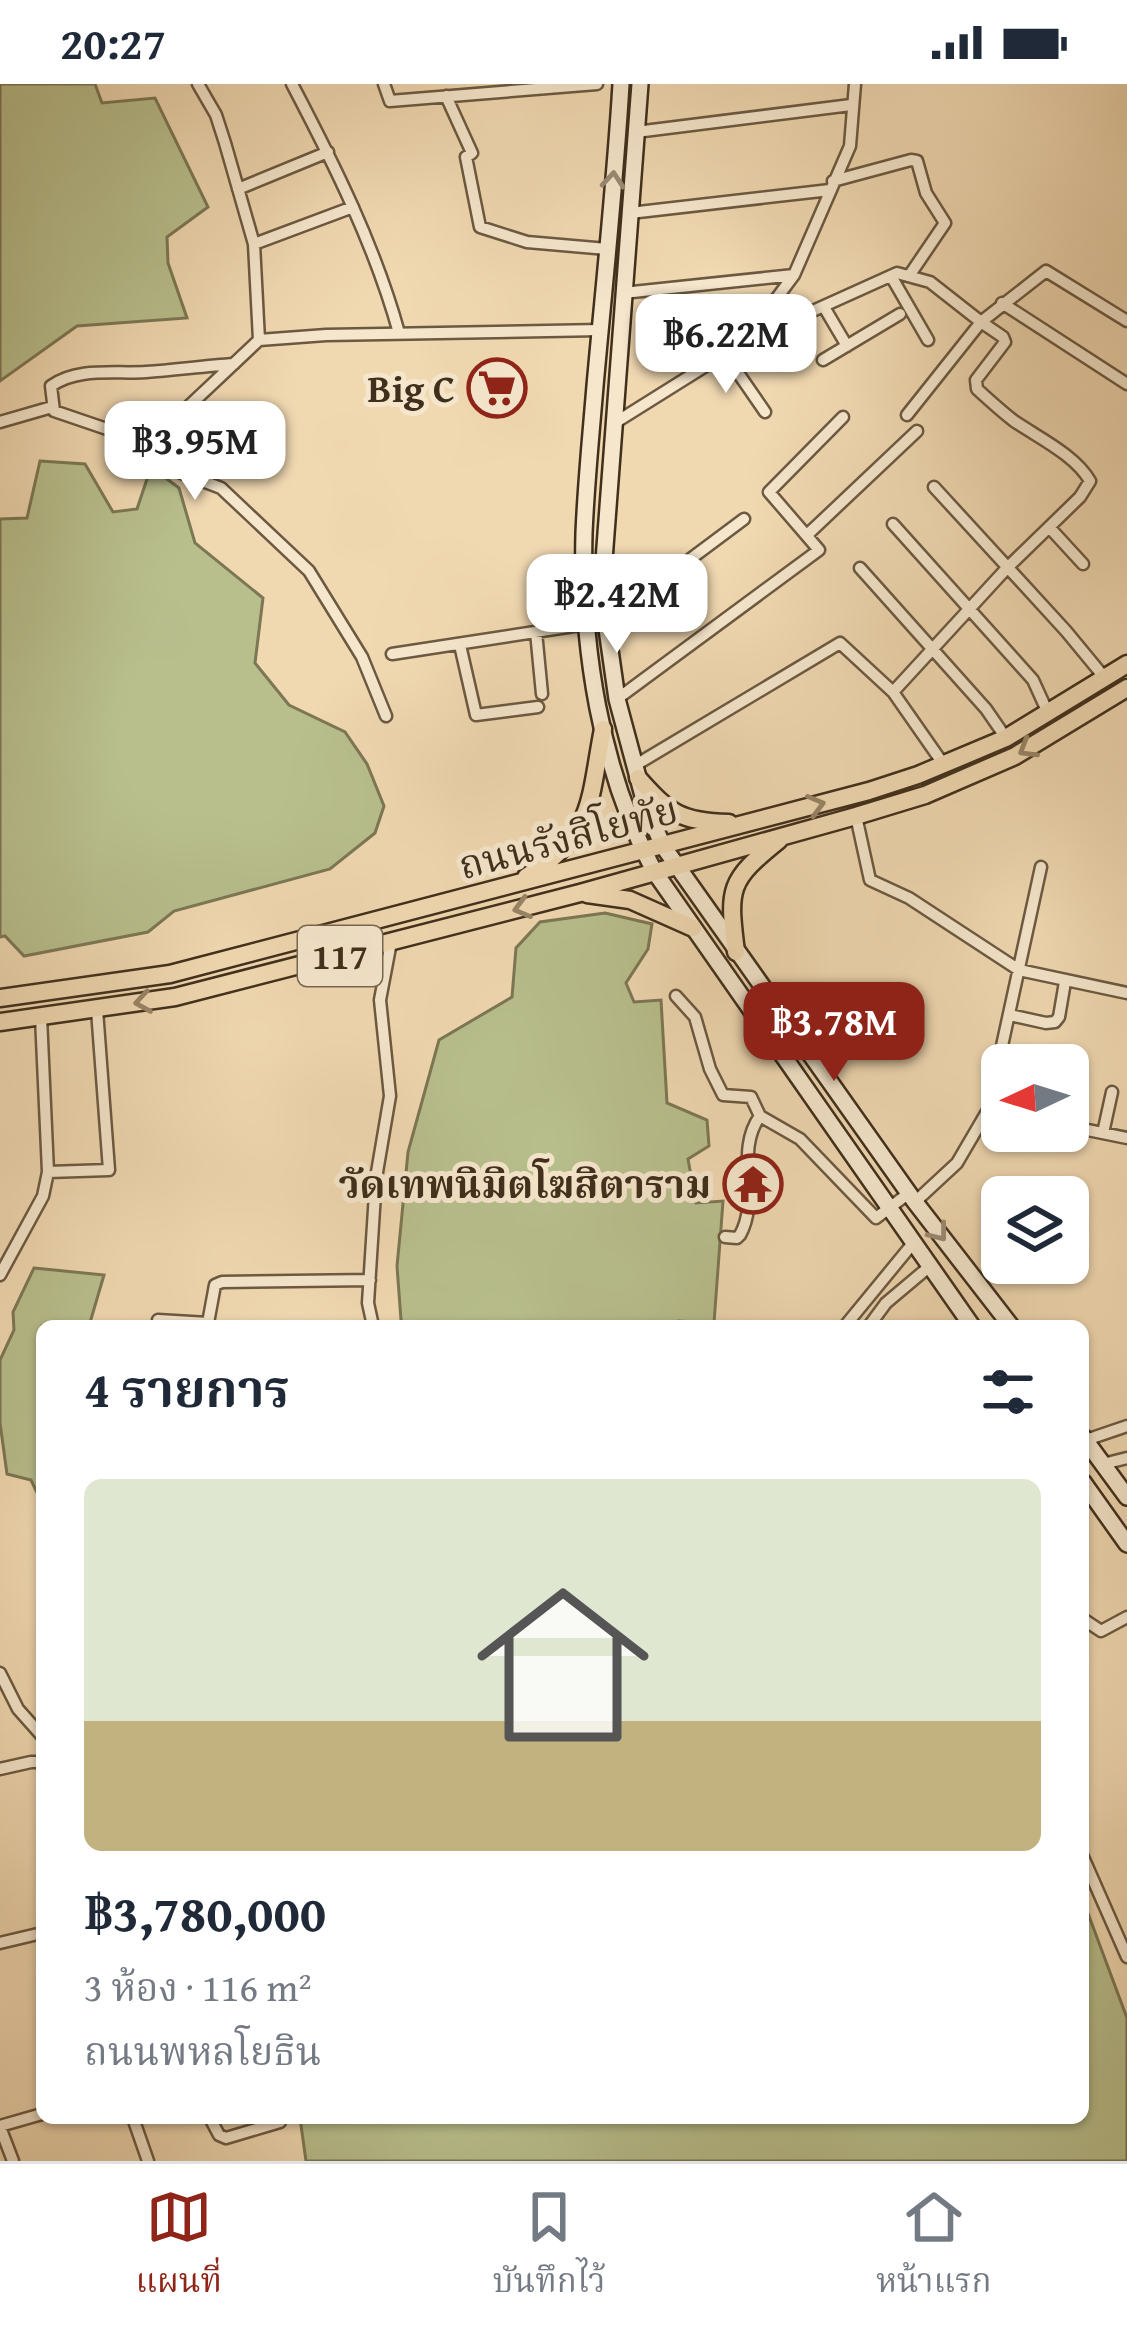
<!DOCTYPE html>
<html lang="th">
<head>
<meta charset="utf-8">
<style>
  :root { --surface:#fff; --page:#f2f2f3; --text:#1f2937; --muted:#747a83; --line:#e0e1e3; --accent:#8f2418 }
  body { margin:0; font-family:"Gentium Book Plus","Noto Serif Thai",serif; background:var(--page); color:var(--text); height:100vh; display:flex; flex-direction:column; font-size:45px; white-space:nowrap }
  * { box-sizing:border-box; margin:0 }
  p { font-size:39px; color:var(--muted) }
  .icon { flex:none; width:66px; height:66px; fill:none; stroke:currentColor; stroke-width:2; stroke-linecap:round; stroke-linejoin:round }
  .map { position:relative; flex:1; overflow:hidden }
  .sheet { position:absolute; left:36px; top:1236px; width:1053px; height:804px; display:flex; flex-direction:column; background:var(--surface); border-radius:18px; box-shadow:0 3px 9px #0004 }
  .sheet>* { flex:none }
  .needle { width:78px; rotate:266deg }
  .tools { position:absolute; left:981px; top:960px; display:grid; gap:24px }
  .tools a { display:grid; place-items:center; width:108px; height:108px; border-radius:18px; background:var(--surface); box-shadow:0 3px 9px #0004; font-size:60px }
  .price { position:absolute; translate:-50% -102px; padding:0 27px; border-radius:24px; background:#fff; color:#222; font-size:39px; line-height:78px; filter:drop-shadow(0 3px 6px #0008) }
  .price::after { content:''; position:absolute; left:50%; top:72px; width:36px; height:27px; margin-left:-18px; background:inherit; clip-path:polygon(0 0,100% 0,50% 100%) }
  .price.current { background:var(--accent); color:#fff }
  ul { padding:0; list-style:none }
  li { display:grid; align-content:center; gap:24px; height:636px; padding:0 48px }
  li+li { border-top:3px solid var(--line) }
  li span { display:grid; place-items:center; height:372px; border-radius:18px; color:#555 }
  li>.icon { margin-inline-start:auto }
  span .icon { width:216px; height:216px; fill:#fffc; stroke-width:1 }
  li b { font-size:51px }
  h2 { display:flex; justify-content:space-between; align-items:center; height:144px; padding:0 48px; font-size:51px }
  .status { display:flex; justify-content:space-between; align-items:center; height:84px; padding:0 60px; background:var(--surface); direction:ltr }
  .status svg { height:33px; fill:currentColor }
  .menu { display:flex; justify-content:space-around; align-items:center; height:168px; border-top:3px solid var(--line); background:var(--surface); font-size:33px; color:var(--muted) }
  .menu a { display:grid; justify-items:center; gap:6px }
  .menu .current { color:var(--accent) }
  .map>svg:first-child { display:block }
  .green { fill:#b8bf8d; stroke:#7c7754; stroke-width:3 }
  .lines { fill:none; stroke-linecap:round; stroke-linejoin:round }
  .minor-casing { stroke:#6c5941; stroke-width:15 }
  .secondary-casing { stroke:#402f1c; stroke-width:20 }
  .primary-casing { stroke:#402f1c; stroke-width:21 }
  .minor { stroke:#f5e6cc; stroke-width:10 }
  .secondary { stroke:#f5e6cc; stroke-width:15 }
  .primary { stroke:#f0d8b1; stroke-width:16 }
  .oneway { stroke:#9a8a74 }
  .oneway2 { stroke:#988466 }
  .labels { text-anchor:middle; stroke-width:10; stroke-linejoin:round; paint-order:stroke }
  .shield { fill:#f5e6cc; stroke:#766651; stroke-width:3 }
  .shield-label { font-size:36px; font-weight:bold; fill:#402f1c }
  .poi-label { font-size:39px; font-weight:bold; fill:#402f1c; stroke:#f5e6cc; text-anchor:end }
  .street-label { font-size:39px; fill:#402f1c; stroke:#f5e6cc }
</style>
</head>
<body>
<div class="status"><b>20:27</b><svg viewBox="0 0 49 12"><path d="M0 12V9h3v3zM5 12V6h3v6zM10 12V3h3v9zM15 12V0h3v12zM26 1h20v11H26zM47 4h2v5h-2z"/></svg></div>
<div class="map">
<svg width="1127" height="2077" viewBox="0 0 1127 2077">
  <rect width="100%" height="100%" fill="#f0d8b1"/>
  <filter id="stains"><feTurbulence type="fractalNoise" baseFrequency=".00167" numOctaves="4"/><feColorMatrix values="0 0 0 0 .2 0 0 0 0 .09 0 0 0 0 .02 0 0 0 .5 -.17"/></filter>
  <radialGradient id="worn" r=".72"><stop offset=".6" stop-color="#630" stop-opacity="0"/><stop offset="1" stop-color="#630" stop-opacity=".3"/></radialGradient>
  <path class="green" d="M 0,0 L 95,0 L 102,19 L 155,14 L 208,123 L 167,153 L 168,179 L 187,234 L 77,242 L 0,297 Z
    M 40,377 L 85,380 L 113,428 L 137,425 L 151,383 L 179,404 L 195,459 L 263,514 L 255,579 L 289,621 L 345,648 L 367,680 L 384,722 L 375,749 L 330,785 L 174,827 L 148,848 L 24,872 L 5,852 L 0,853 L 0,435 L 27,434 Z
    M 605,829 L 652,840 L 648,865 L 626,899 L 634,918 L 661,916 L 667,1019 L 707,1036 L 709,1062 L 688,1075 L 696,1119 L 723,1117 L 714,1239 L 678,1237 L 675,1242 L 408,1242 L 401,1236 L 397,1182 L 408,1068 L 439,956 L 512,913 L 516,864 L 540,838 Z
    M 34,1184 L 104,1191 L 89,1242 L 42,1242 L 42,1419 L 31,1396 L 7,1390 L 0,1339 L 0,1276 L 14,1246 L 13,1228 Z
    M 1083,1816 L 1127,1934 L 1127,2077 L 306,2077 L 300,2034 L 1083,2034 Z"/>
  <g class="lines">
    <defs>
      <path id="minor" d="M 198,0 L 216,31 L 225,59 L 254,160 L 259,256
        M 292,0 C 334,80 375,162 399,249
        M 384,0 L 390,17 L 597,0
        M 446,12 L 472,69 L 466,73 L 480,143 L 527,158 L 607,165
        M 636,48 L 851,21
        M 833,97 L 911,76 L 917,77 L 926,109 L 945,139 L 909,192
        M 238,105 L 328,68
        M 630,129 L 830,106
        M 254,160 L 353,123
        M 891,192 L 928,256
        M 623,209 L 794,191
        M 1002,219 L 1127,300
        M 824,223 L 847,262
        M 744,258 L 897,189 L 930,198 L 981,238 L 1046,187 L 1127,237
        M 725,270 L 765,328
        M 823,276 L 900,230
        M 0,338 L 52,323
        M 613,340 L 744,258 L 794,191 L 850,62 L 855,0
        M 148,359 L 54,327 L 51,302 C 78,283 114,290 146,288 C 175,286 204,282 234,280
        M 934,403 L 1066,547 L 1104,593
        M 893,440 L 1033,596 L 1048,629
        M 1049,443 L 1083,480
        M 807,451 L 917,347
        M 860,484 L 986,625 L 1006,654
        M 606,538 L 744,435
        M 536,548 L 542,610
        M 460,561 L 476,631 L 538,623
        M 392,570 L 587,540
        M 893,608 L 1006,485 L 1080,413 L 1090,397 C 1075,371 1039,354 1014,337 C 1001,327 989,316 977,305 L 976,296 L 1005,258 L 1003,253 L 981,238 L 907,331
        M 617,615 L 819,466 L 769,408 L 843,333
        M 386,632 L 362,573 L 309,487 L 221,404 L 140,373 L 138,370 L 259,256 L 326,251 L 600,246
        M 634,682 L 840,559 L 893,608 L 944,681
        M 856,732 L 870,796 L 909,814 L 1019,886 L 1127,909
        M 676,912 L 695,933 L 710,985 L 723,1011 L 751,1013 L 760,1032 L 800,1055 L 876,1134 L 909,1109
        M 1010,931 L 1046,939 L 1055,938 L 1059,933 L 1065,898
        M 1068,1042 L 1127,1054
        M 1103,1049 L 1112,1008
        M 48,1088 L 109,1086 L 97,926
        M 915,1118 L 957,1079 L 988,1026 L 1041,783
        M 725,1153 L 737,1154 L 740,1151 C 761,1113 734,1068 760,1032
        M 0,1191 L 43,1112 L 48,1088 L 41,933
        M 158,1236 L 208,1239
        M 210,1242 L 208,1239 L 215,1201 L 222,1198 L 370,1196
        M 373,1242 L 368,1219 L 376,1094 L 390,1012 L 380,916 L 391,858
        M 845,1242 L 914,1158
        M 869,1242 L 886,1219 L 930,1182
        M 1083,1357 L 1127,1342
        M 1103,1380 L 1127,1374
        M 1083,1535 L 1101,1547 L 1127,1533
        M 0,1589 L 18,1625 L 42,1652
        M 0,1685 L 31,1678 L 42,1678
        M 1083,1773 L 1127,1873
        M 0,1859 L 42,1849
        M 133,2034 L 148,2077
        M 210,2034 L 219,2051 L 226,2054 L 280,2038
        M 0,2042 L 42,2030
        M 0,2043 L 13,2077"/>
      <path id="secondary" d="M 621,0 C 615,101 604,202 595,302 C 591,351 586,400 584,449 C 581,562 600,686 654,787 L 972,1242
        M 640,0 L 604,476 L 606,538 L 617,615 L 646,723 L 663,762 L 915,1118 L 1011,1242
        M 1083,1353 L 1127,1413
        M 1083,1398 L 1127,1460"/>
      <path id="primary" d="M 638,694 C 669,729 681,738 729,739
        M 526,793 C 595,750 589,717 603,645
        M 587,810 L 630,816 L 693,844
        M 736,868 C 728,804 728,797 779,756
        M 0,914 L 170,890 L 869,707 L 918,691 L 1006,654 L 1127,580
        M 0,938 L 175,913 L 580,809 L 856,732 L 925,711 L 1015,672 L 1127,604"/>
    </defs>
    <use href="#minor" class="minor-casing"/>
    <use href="#secondary" class="secondary-casing"/>
    <use href="#primary" class="primary-casing"/>
    <use href="#minor" class="minor"/>
    <use href="#secondary" class="secondary"/>
    <use href="#primary" class="primary"/>
  </g>
  <defs><path id="oneway-chevron" d="M-2-3.5L2.5 0L-2 3.5" fill="none" stroke-width="1.6" stroke-linecap="round" stroke-linejoin="round" transform="scale(3)"/></defs>
  <g class="oneway">
    <use href="#oneway-chevron" transform="translate(613 96) rotate(-85)"/>
    <use href="#oneway-chevron" transform="translate(939 1149) rotate(52)"/>
  </g>
  <g class="oneway2">
    <use href="#oneway-chevron" transform="translate(1027 665) rotate(149)"/>
    <use href="#oneway-chevron" transform="translate(816 721) rotate(-15)"/>
    <use href="#oneway-chevron" transform="translate(522 824) rotate(165)"/>
    <use href="#oneway-chevron" transform="translate(143 918) rotate(171)"/>
  </g>
  <defs>
    <symbol id="supermarket-ring" viewBox="-11 -11 22 22"><circle r="9.5" fill="#f5e6cc" stroke="#8f2418" stroke-width="1.5"/><path d="M-6-5.5h2.5l.6 2H6L4.5 2H-2.5L-4.4-4H-6ZM-1.5 3.2a1.3 1.3 0 1 0 .1 0ZM3 3.2a1.3 1.3 0 1 0 .1 0Z" fill="#8f2418"/></symbol>
    <symbol id="temple-ring" viewBox="-11 -11 22 22"><circle r="9.5" fill="#f5e6cc" stroke="#8f2418" stroke-width="1.5"/><path d="M0-6L5-2H3V0L6.5 2.5H4V6H1.5V3h-3V6H-4V2.5H-6.5L-3 0V-2H-5Z" fill="#8f2418"/></symbol>
  </defs>
  <g fill-rule="evenodd">
    <use href="#supermarket-ring" x="464" y="271" width="66" height="66"/>
    <use href="#temple-ring" x="720" y="1067" width="66" height="66"/>
  </g>
  <g class="labels">
    <rect class="shield" x="298" y="842" width="84" height="60" rx="9"/>
    <g class="shield-label">
      <text x="340" y="885">117</text>
    </g>
    <g class="poi-label">
      <text x="455" y="318">Big C</text>
      <text x="711" y="1114">วัดเทพนิมิตโฆสิตาราม</text>
    </g>
    <g class="street-label">
      <text transform="translate(568 753) rotate(-15)" y="14">ถนนรังสิโยทัย</text>
    </g>
  </g>
  <rect width="100%" height="100%" filter="url(#stains)"/>
  <rect width="100%" height="100%" fill="url(#worn)"/>
</svg>
<div class="tools">
<a><svg class="needle" viewBox="-14 -14 28 28"><path d="M0-13l5 13h-10z" fill="#e53935"/><path d="M0 13l5-13h-10z" fill="#747a83"/></svg></a>
<a><svg class="icon" aria-label="layers" viewBox="0 0 24 24"><path d="M12 4l9 5-9 5-9-5zM3 14l9 5 9-5"/></svg></a>
</div>
<b class="price" style="left:726px;top:312px">฿6.22M</b>
<b class="price" style="left:195px;top:419px">฿3.95M</b>
<b class="price" style="left:617px;top:572px">฿2.42M</b>
<b class="price current" style="left:834px;top:1000px">฿3.78M</b>
<section class="sheet">
<h2>4 รายการ<svg class="icon" aria-label="filters" viewBox="0 0 24 24"><path d="M4 7h16M4 17h16"/><circle cx="9" cy="7" r="2"/><circle cx="15" cy="17" r="2"/></svg></h2>
<ul>
<li><span style="background:linear-gradient(#dfe7d0 65%,#c2b280 0)"><svg class="icon" aria-label="home" viewBox="0 0 24 24"><path d="M3 11l9-7 9 7M6 9v11h12V9"/></svg></span><div><b>฿3,780,000</b><p>3 ห้อง · 116 m²</p><p>ถนนพหลโยธิน</p></div></li>
</ul>
</section>
</div>
<nav class="menu">
<a class="current"><svg class="icon" aria-label="map" viewBox="0 0 24 24"><path d="M3 6l6-2 6 2 6-2v14l-6 2-6-2-6 2zM9 4v14M15 6v14"/></svg>แผนที่</a>
<a><svg class="icon" aria-label="saved" viewBox="0 0 24 24"><path d="M7 4h10v16l-5-4-5 4z"/></svg>บันทึกไว้</a>
<a><svg class="icon" aria-label="home" viewBox="0 0 24 24"><path d="M3 11l9-7 9 7M6 9v11h12V9"/></svg>หน้าแรก</a>
</nav>
</body>
</html>
